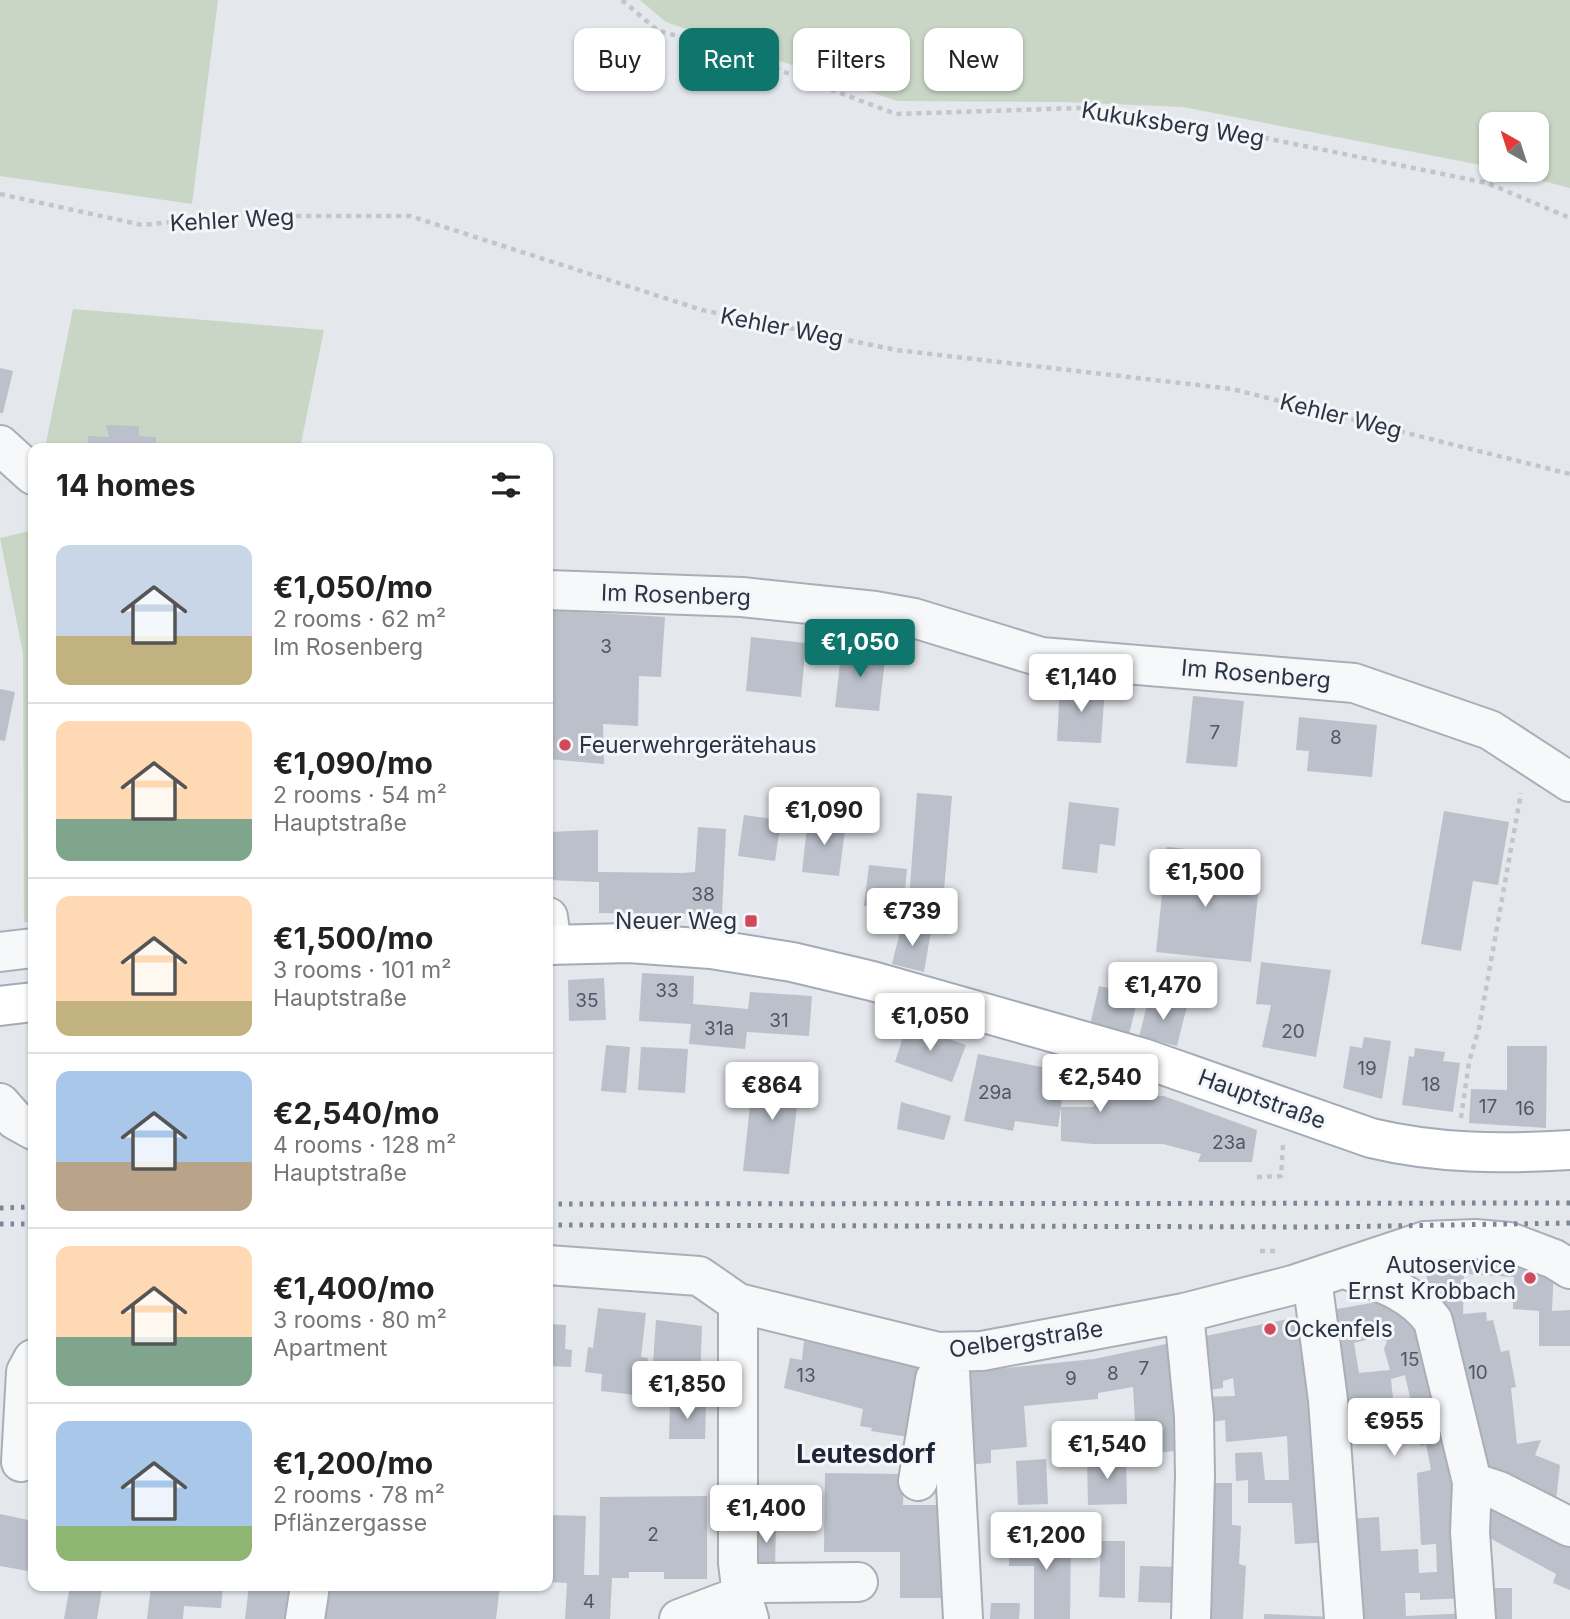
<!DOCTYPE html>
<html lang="en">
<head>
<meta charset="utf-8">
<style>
  :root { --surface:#fff; --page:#f2f2f2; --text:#222; --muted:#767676; --line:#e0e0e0; --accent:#0f766e }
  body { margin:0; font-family:Inter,sans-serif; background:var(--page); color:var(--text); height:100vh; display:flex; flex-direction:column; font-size:26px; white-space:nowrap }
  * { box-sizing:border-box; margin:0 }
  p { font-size:23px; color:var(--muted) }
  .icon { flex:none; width:38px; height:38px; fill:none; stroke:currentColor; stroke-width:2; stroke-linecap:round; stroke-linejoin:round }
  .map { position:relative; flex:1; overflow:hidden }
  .sheet { position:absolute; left:28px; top:443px; width:525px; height:1148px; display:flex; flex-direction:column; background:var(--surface); border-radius:14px; box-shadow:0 2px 5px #0004 }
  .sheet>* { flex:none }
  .banner { position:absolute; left:574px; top:28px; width:665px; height:63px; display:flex; gap:14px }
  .needle { width:46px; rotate:321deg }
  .fabs { position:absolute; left:1479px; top:112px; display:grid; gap:14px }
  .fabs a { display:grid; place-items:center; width:70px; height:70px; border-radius:14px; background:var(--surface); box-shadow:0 2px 5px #0004; font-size:35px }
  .price { position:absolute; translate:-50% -60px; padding:0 16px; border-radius:7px; background:#fff; color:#222; font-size:23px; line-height:46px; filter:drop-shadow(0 2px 4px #0008) }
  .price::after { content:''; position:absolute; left:50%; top:42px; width:21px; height:16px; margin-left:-10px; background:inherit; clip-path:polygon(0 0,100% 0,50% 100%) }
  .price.active { background:var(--accent); color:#fff }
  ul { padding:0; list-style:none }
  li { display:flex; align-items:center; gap:21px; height:175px; padding:0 28px }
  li+li { border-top:2px solid var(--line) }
  li span { display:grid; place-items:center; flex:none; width:196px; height:140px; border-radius:14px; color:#555 }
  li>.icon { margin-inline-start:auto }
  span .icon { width:84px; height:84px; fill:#fffc; stroke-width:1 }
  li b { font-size:30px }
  h2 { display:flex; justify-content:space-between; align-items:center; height:84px; padding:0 28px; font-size:30px }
  .pill { padding:0 24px; border-radius:14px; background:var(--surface); box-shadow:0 2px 5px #0004; font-size:24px; line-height:63px }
  .pill.active { background:var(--accent); color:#fff }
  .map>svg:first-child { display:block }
  .green { fill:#c9d6c5 }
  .building { fill:#bbc0ca; fill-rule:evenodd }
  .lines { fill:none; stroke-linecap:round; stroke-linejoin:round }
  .minor-casing { stroke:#a9aeb7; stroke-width:42 }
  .major-casing { stroke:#a3abb8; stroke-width:42 }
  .path { stroke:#c2c5cb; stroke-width:4.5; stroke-dasharray:5 5; stroke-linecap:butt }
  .minor { stroke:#f7f8fa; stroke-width:38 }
  .major { stroke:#fff; stroke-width:38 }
  .rail { stroke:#7d8696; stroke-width:5; stroke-dasharray:3.5 7; stroke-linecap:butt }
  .poi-dot { fill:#d1495b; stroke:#f4f6f9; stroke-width:2.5 }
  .labels { text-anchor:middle; stroke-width:6; stroke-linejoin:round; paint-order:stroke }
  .number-label { font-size:19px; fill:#4f5766 }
  .street-label { font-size:23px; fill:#2b3445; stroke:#f4f6f9 }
  .poi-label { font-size:23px; fill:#2b3445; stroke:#f4f6f9; text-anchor:start }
  .quarter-label { font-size:26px; font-weight:bold; fill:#1d2536; stroke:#f4f6f9 }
</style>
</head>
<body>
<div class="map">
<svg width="1570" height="1619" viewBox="0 0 1570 1619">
  <rect width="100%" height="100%" fill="#e4e7ec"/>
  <path class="green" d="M 0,0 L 218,0 L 192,204 L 0,176 Z
    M 640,0 L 1570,0 L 1570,188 L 1501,170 L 1536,170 L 1536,124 L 1491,124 L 1491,167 L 1183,107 L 1065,102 L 897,101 L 666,22 Z
    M 73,309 L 324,330 L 300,448 L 45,448 Z
    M 33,530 L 33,922 L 24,922 L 23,653 L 0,538 Z"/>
  <path class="building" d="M 0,368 L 13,371 L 3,413 L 0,413 Z
    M 106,425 L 139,426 L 139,436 L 156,437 L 156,448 L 88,448 L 88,436 L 109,437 Z
    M 548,610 L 665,617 L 661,677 L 639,676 L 638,726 L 603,724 L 604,764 L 548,759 Z
    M 751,637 L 806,643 L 801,697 L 746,691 Z
    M 842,646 L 886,651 L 879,711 L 835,707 Z
    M 1060,685 L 1105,688 L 1101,743 L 1057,741 Z
    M 0,689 L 15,692 L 5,741 L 0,740 Z
    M 1193,696 L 1244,701 L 1237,767 L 1186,763 Z
    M 1299,717 L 1377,725 L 1372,777 L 1307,771 L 1309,751 L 1296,750 Z
    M 917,793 L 952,796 L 943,902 L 909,899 Z
    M 1069,802 L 1119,808 L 1115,846 L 1100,844 L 1097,873 L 1062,869 Z
    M 1444,811 L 1509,822 L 1498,885 L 1473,881 L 1461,951 L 1421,944 Z
    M 744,815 L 781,820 L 775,861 L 738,856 Z
    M 808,818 L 846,823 L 839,876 L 802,872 Z
    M 698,827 L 726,829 L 722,914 L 599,913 L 599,882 L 548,880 L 548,832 L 598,830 L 598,872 L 683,873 L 695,872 Z
    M 1167,847 L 1225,853 L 1221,882 L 1259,886 L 1251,962 L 1156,952 Z
    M 869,865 L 907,869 L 903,911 L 864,906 Z
    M 902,924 L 931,931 L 924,972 L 892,964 Z
    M 1261,962 L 1331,970 L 1316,1057 L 1262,1047 L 1271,1005 L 1256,1004 Z
    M 642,973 L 694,976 L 693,1004 L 748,1009 L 750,992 L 812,996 L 809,1036 L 747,1032 L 745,1049 L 689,1044 L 691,1024 L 639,1021 Z
    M 604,978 L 606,1020 L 569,1021 L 568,980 Z
    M 1099,986 L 1139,995 L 1129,1034 L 1090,1025 Z
    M 1149,997 L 1187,1006 L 1177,1046 L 1139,1037 Z
    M 907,1024 L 966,1045 L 952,1082 L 895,1062 Z
    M 1364,1037 L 1391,1041 L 1382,1099 L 1343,1088 L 1350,1046 L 1362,1048 Z
    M 606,1045 L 630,1047 L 626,1093 L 601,1091 Z
    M 1507,1046 L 1547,1046 L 1546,1128 L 1469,1123 L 1471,1089 L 1507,1090 Z
    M 641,1047 L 688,1049 L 685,1093 L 638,1090 Z
    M 1415,1048 L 1445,1052 L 1443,1061 L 1460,1063 L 1453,1112 L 1402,1105 L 1409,1056 L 1414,1057 Z
    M 978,1054 L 1065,1072 L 1061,1107 L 1094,1107 L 1095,1096 L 1164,1096 L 1257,1130 L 1252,1162 L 1198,1162 L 1201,1154 L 1163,1144 L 1093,1144 L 1061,1141 L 1061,1107 L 1058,1127 L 1015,1121 L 1013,1131 L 964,1121 Z
    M 754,1069 L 801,1073 L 789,1174 L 743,1171 Z
    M 901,1102 L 951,1116 L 944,1140 L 897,1129 Z
    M 1428,1251 L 1515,1253 L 1515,1265 L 1554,1267 L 1552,1311 L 1570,1310 L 1570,1346 L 1539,1346 L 1539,1311 L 1513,1309 L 1514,1277 L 1464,1274 L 1463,1314 L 1486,1312 L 1487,1321 L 1493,1320 L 1501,1352 L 1509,1350 L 1516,1387 L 1511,1388 L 1517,1444 L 1541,1440 L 1535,1455 L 1560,1465 L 1555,1509 L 1479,1477 L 1426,1301 Z
    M 1377,1302 L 1409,1305 L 1439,1383 L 1469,1598 L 1420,1600 L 1420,1593 L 1405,1593 L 1406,1616 L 1471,1613 L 1472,1619 L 1345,1619 L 1349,1519 L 1379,1517 L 1381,1551 L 1418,1549 L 1419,1573 L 1437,1572 L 1436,1544 L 1421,1545 L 1417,1473 L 1431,1470 L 1426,1444 L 1421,1446 L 1405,1375 L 1391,1379 L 1394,1408 L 1363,1412 L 1365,1430 L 1334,1432 L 1320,1312 ZM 1377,1337 L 1387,1341 L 1384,1349 L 1390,1370 L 1359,1373 L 1354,1343 Z
    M 598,1308 L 646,1313 L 641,1357 L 648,1358 L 644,1396 L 601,1391 L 602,1374 L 585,1372 L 588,1347 L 593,1348 Z
    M 1312,1314 L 1337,1542 L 1295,1544 L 1292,1503 L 1248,1503 L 1248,1480 L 1236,1481 L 1235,1453 L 1262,1452 L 1265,1480 L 1289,1480 L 1287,1436 L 1226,1442 L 1225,1420 L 1198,1424 L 1196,1397 L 1235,1396 L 1233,1378 L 1223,1381 L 1223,1388 L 1196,1392 L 1191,1339 Z
    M 656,1320 L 702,1326 L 700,1382 L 652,1378 Z
    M 548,1324 L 566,1325 L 565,1349 L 572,1350 L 571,1367 L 548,1366 Z
    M 804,1341 L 927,1366 L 914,1438 L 871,1431 L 872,1428 L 860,1426 L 863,1409 L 784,1388 L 790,1358 L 802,1360 Z
    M 1180,1341 L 1190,1450 L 1137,1454 L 1133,1387 L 1098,1393 L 1098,1399 L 1024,1406 L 1027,1447 L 991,1450 L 991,1463 L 966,1465 L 957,1373 L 1094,1359 Z
    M 670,1402 L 706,1403 L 705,1439 L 669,1439 Z
    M 1126,1457 L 1127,1504 L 1088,1505 L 1087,1459 Z
    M 1046,1459 L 1048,1504 L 1018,1505 L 1016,1461 Z
    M 825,1473 L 904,1474 L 903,1505 L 954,1505 L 953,1598 L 900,1598 L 900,1552 L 824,1552 Z
    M 1199,1483 L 1232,1483 L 1232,1525 L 1241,1526 L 1239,1564 L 1246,1566 L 1243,1619 L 1196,1619 Z
    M 1486,1495 L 1570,1537 L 1570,1590 L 1553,1583 L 1556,1574 L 1475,1530 Z
    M 707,1496 L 707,1579 L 664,1579 L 664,1572 L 629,1572 L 629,1578 L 612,1578 L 610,1619 L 565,1619 L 567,1583 L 548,1582 L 548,1515 L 586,1516 L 584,1575 L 599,1575 L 600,1497 Z
    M 0,1514 L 33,1521 L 33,1572 L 0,1566 Z
    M 776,1520 L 775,1569 L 758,1570 L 757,1521 Z
    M 1010,1536 L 1071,1537 L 1070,1619 L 1034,1619 L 1034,1566 L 1009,1566 Z
    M 1101,1541 L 1125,1541 L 1125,1598 L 1099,1597 Z
    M 1140,1566 L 1178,1567 L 1177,1603 L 1138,1602 Z
    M 70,1586 L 102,1589 L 97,1619 L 64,1619 Z
    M 151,1586 L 223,1586 L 221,1608 L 184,1606 L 183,1619 L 147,1619 Z
    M 249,1586 L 298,1586 L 294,1619 L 245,1619 Z
    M 320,1586 L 500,1586 L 496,1619 L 315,1619 Z
    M 1480,1588 L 1512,1588 L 1512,1619 L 1481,1619 Z
    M 991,1603 L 1020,1603 L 1019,1619 L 990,1619 Z
    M 1264,1614 L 1335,1617 L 1335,1619 L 1264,1619 Z"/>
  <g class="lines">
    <defs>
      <path id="minor" d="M 0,445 L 33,475
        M 548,590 L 742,597 L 875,611 L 914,618 L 1041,657 L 1354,683 L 1490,730 L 1570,782
        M 548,917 L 552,945
        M 0,952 L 33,948
        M 0,1103 L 15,1120 L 33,1130
        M 548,1265 L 699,1276 L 738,1303 L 938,1352 L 982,1351 L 1184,1313 L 1293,1285 L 1425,1241 L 1475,1239 L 1509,1242 L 1554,1259 L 1570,1269
        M 1345,1269 C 1377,1281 1412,1291 1433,1321 L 1472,1482 L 1499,1491 L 1570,1527
        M 1312,1279 L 1328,1400 L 1344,1619
        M 738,1303 L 738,1563 L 742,1595 L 749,1619
        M 1184,1313 L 1194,1416 L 1195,1476 L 1191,1619
        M 949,1352 L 963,1619
        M 21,1462 L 26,1372 L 33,1359
        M 918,1481 L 935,1379
        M 1472,1482 L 1470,1532 L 1476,1619
        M 305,1619 L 310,1586
        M 679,1619 L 742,1595 L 758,1583 L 858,1582"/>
      <path id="major" d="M 548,945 L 629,943 L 711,949 L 792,962 L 872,981 L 1143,1058 L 1371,1138 C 1438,1154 1502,1154 1570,1150
        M 0,1006 L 33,1002"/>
    </defs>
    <use href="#minor" class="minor-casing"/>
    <use href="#major" class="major-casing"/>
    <path class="path" d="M 622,0 L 657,30 L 734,53 L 896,114 L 1079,108 L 1211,127 L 1487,183 L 1570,218
      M 0,194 L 142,225 L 234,216 L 410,216 L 702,310 L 896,350 L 1232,389 L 1570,474
      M 1461,1118 L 1469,1062 L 1479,1028 L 1521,793
      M 1257,1177 L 1281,1176 L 1283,1145
      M 1260,1251 L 1276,1251"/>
    <use href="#minor" class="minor"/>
    <use href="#major" class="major"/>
    <path class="rail" d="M 548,1204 L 1570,1203
      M 0,1208 L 33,1207
      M 0,1224 L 33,1224
      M 548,1225 L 1325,1227 L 1570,1223"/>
  </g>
  <g class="poi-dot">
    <circle cx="565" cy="745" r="7"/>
    <rect x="744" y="914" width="14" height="14" rx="3.5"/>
    <circle cx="1530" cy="1278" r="7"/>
    <circle cx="1270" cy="1329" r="7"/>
  </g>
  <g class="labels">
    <g class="number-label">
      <text x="606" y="653">3</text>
      <text x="1215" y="739">7</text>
      <text x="1336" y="744">8</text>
      <text x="703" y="901">38</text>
      <text x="667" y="997">33</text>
      <text x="587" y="1007">35</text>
      <text x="779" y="1027">31</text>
      <text x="719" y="1035">31a</text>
      <text x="1293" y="1038">20</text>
      <text x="1367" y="1075">19</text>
      <text x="1431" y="1091">18</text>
      <text x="995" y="1099">29a</text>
      <text x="1488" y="1113">17</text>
      <text x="1525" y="1115">16</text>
      <text x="1229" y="1149">23a</text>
      <text x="1410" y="1366">15</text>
      <text x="1144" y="1375">7</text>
      <text x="1478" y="1379">10</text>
      <text x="1113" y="1380">8</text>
      <text x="806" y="1382">13</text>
      <text x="1071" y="1385">9</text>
      <text x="653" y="1541">2</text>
      <text x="589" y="1608">4</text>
    </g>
    <g class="street-label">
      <text transform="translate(1173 124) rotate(9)" y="8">Kukuksberg Weg</text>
      <text transform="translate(232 220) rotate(-3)" y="8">Kehler Weg</text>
      <text transform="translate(782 327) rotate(11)" y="8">Kehler Weg</text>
      <text transform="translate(1341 416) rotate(14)" y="8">Kehler Weg</text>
      <text transform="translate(676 595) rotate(2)" y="8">Im Rosenberg</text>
      <text transform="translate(1256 674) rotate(5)" y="8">Im Rosenberg</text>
      <text transform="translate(1262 1099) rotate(20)" y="8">Hauptstraße</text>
      <text transform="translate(1026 1339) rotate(-8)" y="8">Oelbergstraße</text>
    </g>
    <g class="poi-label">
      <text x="579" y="753">Feuerwehrgerätehaus</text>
      <text x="737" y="929" text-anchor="end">Neuer Weg</text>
      <text x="1516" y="1273" text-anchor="end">Autoservice<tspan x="1516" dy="26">Ernst Krobbach</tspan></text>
      <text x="1284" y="1337">Ockenfels</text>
    </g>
    <g class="quarter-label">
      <text x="866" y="1463">Leutesdorf</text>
    </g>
  </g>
</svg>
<div class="fabs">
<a><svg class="needle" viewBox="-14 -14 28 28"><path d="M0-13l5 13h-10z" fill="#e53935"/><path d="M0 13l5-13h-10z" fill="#767676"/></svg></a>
</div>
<b class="price active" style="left:860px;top:679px">€1,050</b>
<b class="price" style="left:1081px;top:714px">€1,140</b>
<b class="price" style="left:824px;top:847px">€1,090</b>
<b class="price" style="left:1205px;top:909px">€1,500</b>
<b class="price" style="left:912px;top:948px">€739</b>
<b class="price" style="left:1163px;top:1022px">€1,470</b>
<b class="price" style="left:930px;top:1053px">€1,050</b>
<b class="price" style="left:1100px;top:1114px">€2,540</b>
<b class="price" style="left:772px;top:1122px">€864</b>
<b class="price" style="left:687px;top:1421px">€1,850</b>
<b class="price" style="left:1394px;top:1458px">€955</b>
<b class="price" style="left:1107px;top:1481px">€1,540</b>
<b class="price" style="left:766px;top:1545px">€1,400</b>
<b class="price" style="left:1046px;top:1572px">€1,200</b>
<div class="banner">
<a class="pill">Buy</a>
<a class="pill active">Rent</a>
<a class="pill">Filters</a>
<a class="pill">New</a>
</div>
<section class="sheet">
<h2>14 homes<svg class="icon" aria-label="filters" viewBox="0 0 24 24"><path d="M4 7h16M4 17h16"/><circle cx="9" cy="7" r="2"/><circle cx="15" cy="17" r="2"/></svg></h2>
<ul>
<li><span style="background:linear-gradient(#c9d6e8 65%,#c2b280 0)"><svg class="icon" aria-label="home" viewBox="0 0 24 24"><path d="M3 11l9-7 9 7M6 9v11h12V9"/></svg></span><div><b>€1,050/mo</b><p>2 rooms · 62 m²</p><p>Im Rosenberg</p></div></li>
<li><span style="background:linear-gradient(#ffd9b3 70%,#7fa58c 0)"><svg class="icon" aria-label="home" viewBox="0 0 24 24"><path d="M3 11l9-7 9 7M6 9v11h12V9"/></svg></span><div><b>€1,090/mo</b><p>2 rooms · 54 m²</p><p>Hauptstraße</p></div></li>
<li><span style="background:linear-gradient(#ffd9b3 75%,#c2b280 0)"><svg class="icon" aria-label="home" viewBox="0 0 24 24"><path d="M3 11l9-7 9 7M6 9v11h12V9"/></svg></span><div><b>€1,500/mo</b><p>3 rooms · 101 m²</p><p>Hauptstraße</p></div></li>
<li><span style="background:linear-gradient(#a9c7e8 65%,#b9a48a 0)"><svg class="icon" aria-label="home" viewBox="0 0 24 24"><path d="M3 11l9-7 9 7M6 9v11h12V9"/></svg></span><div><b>€2,540/mo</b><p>4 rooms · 128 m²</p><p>Hauptstraße</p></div></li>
<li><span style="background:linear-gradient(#ffd9b3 65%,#7fa58c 0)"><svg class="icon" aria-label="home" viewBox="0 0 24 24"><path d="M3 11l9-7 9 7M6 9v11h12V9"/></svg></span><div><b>€1,400/mo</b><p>3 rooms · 80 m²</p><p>Apartment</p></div></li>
<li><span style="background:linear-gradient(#a9c7e8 75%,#8fb573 0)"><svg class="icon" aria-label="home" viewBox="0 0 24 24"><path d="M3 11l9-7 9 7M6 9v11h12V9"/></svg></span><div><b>€1,200/mo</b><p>2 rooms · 78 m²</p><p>Pflänzergasse</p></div></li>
</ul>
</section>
</div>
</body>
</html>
